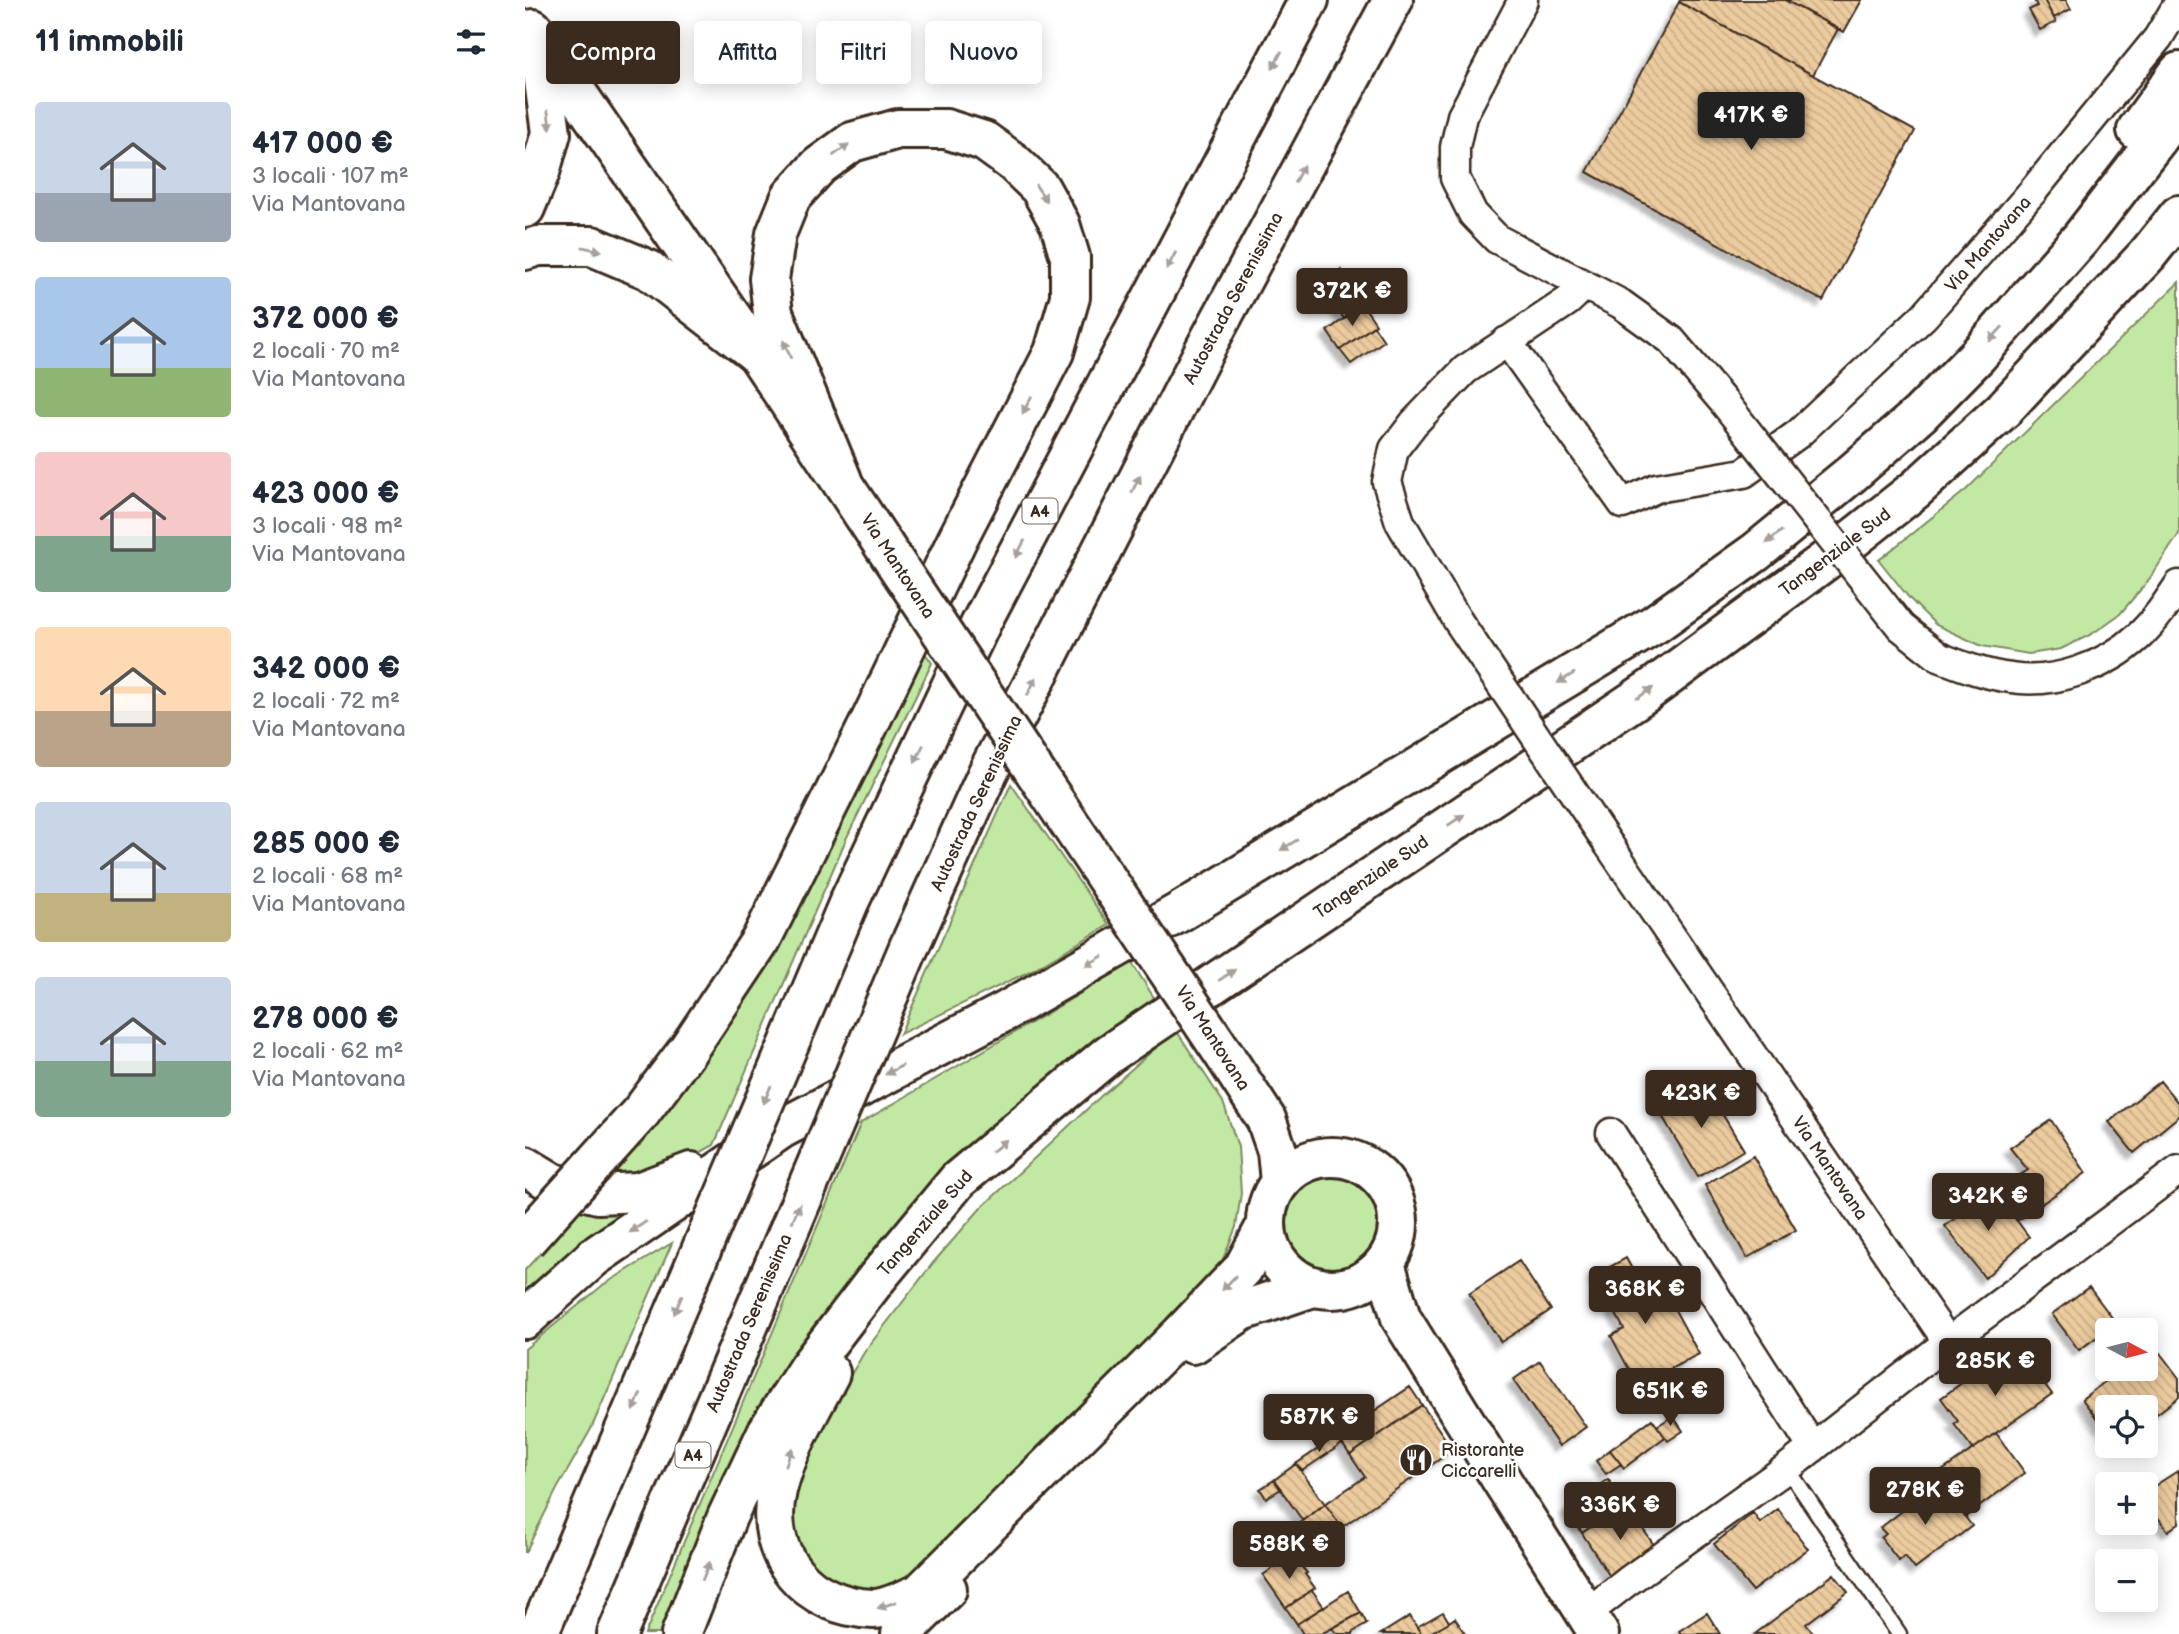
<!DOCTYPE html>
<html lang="it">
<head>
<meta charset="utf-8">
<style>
  :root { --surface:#fff; --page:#f2f2f3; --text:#1f2937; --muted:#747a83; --accent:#3b2a1e }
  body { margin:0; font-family:"Balsamiq Sans",sans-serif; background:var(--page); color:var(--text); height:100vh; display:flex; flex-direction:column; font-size:26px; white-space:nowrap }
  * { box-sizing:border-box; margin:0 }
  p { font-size:23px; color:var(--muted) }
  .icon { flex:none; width:38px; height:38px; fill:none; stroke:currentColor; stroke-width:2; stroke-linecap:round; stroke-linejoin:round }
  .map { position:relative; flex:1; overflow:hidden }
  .panel { display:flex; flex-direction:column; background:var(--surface); width:525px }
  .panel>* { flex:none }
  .hud { position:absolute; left:21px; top:21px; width:665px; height:63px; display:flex; gap:14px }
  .needle { width:46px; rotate:97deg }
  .controls { position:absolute; left:1570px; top:1318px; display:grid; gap:14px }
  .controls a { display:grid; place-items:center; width:63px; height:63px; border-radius:7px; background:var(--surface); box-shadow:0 4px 18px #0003; font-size:35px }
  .price { position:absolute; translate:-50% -60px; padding:0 16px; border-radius:7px; background:var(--accent); color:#fff; font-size:23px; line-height:46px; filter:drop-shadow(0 2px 4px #0008) }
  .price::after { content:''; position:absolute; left:50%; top:42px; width:21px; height:16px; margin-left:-10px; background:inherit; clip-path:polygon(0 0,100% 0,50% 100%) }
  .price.selected { background:#222; color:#fff }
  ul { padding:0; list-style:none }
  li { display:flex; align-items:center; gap:21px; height:175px; padding:0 35px }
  li span { display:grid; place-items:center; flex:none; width:196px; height:140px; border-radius:7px; color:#555 }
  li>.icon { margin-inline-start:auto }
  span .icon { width:84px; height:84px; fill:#fffc; stroke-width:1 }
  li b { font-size:30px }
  h2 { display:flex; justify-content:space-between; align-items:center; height:84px; padding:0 35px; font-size:30px }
  .tag { padding:0 24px; border-radius:7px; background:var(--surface); box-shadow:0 4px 18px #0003; font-size:24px; line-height:63px }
  .tag.selected { background:var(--accent); color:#fff }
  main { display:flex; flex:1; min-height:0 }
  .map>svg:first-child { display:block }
  .grass { fill:#c2e9a4; stroke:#7e8a61; stroke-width:2 }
  .building { fill:url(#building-back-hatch); stroke:#3b2a1e; stroke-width:2; filter:url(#shadow) }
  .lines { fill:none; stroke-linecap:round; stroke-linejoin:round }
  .lane-casing { stroke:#3b2a1e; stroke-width:19 }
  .street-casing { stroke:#3b2a1e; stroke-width:33 }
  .primary-casing { stroke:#3b2a1e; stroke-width:44 }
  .highway-casing { stroke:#3b2a1e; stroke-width:44 }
  .lane { stroke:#fff; stroke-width:14 }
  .street { stroke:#fff; stroke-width:28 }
  .primary { stroke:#fff; stroke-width:38 }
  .highway { stroke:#fff; stroke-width:38 }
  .street-bridge-casing { stroke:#3b2a1e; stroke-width:33; stroke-linecap:butt }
  .primary-bridge-casing { stroke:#3b2a1e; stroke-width:44; stroke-linecap:butt }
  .highway-bridge-casing { stroke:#3b2a1e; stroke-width:44; stroke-linecap:butt }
  .street-bridge { stroke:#fff; stroke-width:28 }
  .primary-bridge { stroke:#fff; stroke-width:38 }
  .highway-bridge { stroke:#fff; stroke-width:38 }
  .oneway { fill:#a79f9a }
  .labels { text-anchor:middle; stroke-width:6; stroke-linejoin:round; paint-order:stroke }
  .shield { fill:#fff; stroke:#766a62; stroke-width:2 }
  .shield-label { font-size:16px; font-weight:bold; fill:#3b2a1e }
  .street-label { font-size:18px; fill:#3b2a1e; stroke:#fff }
  .poi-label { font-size:18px; fill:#3b2a1e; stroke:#fff; text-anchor:start }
</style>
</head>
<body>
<main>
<section class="panel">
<h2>11 immobili<svg class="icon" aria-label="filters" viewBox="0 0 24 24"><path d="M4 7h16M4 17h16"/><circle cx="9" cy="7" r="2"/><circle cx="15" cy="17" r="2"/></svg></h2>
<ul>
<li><span style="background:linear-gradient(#c9d6e8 65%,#9aa5b1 0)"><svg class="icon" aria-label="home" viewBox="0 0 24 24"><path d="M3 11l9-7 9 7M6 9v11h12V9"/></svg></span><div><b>417 000 €</b><p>3 locali · 107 m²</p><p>Via Mantovana</p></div></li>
<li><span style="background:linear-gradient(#a9c7e8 65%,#8fb573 0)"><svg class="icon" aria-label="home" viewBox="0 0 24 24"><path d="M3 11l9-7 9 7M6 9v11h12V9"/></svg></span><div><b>372 000 €</b><p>2 locali · 70 m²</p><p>Via Mantovana</p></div></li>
<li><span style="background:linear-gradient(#f6c9c9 60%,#7fa58c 0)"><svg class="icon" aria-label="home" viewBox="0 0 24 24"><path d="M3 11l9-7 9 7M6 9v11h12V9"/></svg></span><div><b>423 000 €</b><p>3 locali · 98 m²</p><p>Via Mantovana</p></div></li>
<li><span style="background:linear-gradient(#ffd9b3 60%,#b9a48a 0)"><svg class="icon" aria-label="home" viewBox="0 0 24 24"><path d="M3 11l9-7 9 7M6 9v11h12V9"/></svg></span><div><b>342 000 €</b><p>2 locali · 72 m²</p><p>Via Mantovana</p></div></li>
<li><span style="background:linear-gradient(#c9d6e8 65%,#c2b280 0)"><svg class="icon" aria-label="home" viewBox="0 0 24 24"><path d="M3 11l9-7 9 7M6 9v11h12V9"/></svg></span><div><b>285 000 €</b><p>2 locali · 68 m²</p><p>Via Mantovana</p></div></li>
<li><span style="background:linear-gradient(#c9d6e8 60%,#7fa58c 0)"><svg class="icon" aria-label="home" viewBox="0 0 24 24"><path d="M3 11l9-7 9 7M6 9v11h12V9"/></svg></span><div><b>278 000 €</b><p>2 locali · 62 m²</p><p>Via Mantovana</p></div></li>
</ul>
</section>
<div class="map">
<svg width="1654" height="1634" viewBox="0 0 1654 1634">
  <defs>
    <pattern id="building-back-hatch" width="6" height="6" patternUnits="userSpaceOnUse" patternTransform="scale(1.75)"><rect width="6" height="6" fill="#eccb9e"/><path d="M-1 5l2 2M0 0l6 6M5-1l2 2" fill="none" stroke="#cbae88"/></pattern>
    <filter id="shadow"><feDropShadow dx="-6" dy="6" stdDeviation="2" flood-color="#0004"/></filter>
  </defs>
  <rect width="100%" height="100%" fill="#fff"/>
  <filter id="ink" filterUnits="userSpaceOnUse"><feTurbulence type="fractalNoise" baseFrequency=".0143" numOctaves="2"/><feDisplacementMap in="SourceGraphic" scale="14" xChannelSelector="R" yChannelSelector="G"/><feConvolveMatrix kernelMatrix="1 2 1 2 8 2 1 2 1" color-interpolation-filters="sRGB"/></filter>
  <g filter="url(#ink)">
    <path class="grass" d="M 1654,282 L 1654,534 L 1623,581 L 1595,614 L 1567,634 L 1536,649 L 1504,654 L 1457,646 L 1411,625 L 1385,599 L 1354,560 L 1441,490 Z
      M 395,646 L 407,663 L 322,837 L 189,1145 L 158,1162 L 125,1172 L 81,1177 Z
      M 486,784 L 584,925 L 505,971 L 375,1034 Z
      M 607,963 L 633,1004 L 386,1217 L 142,1634 L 120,1634 L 336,1123 Z
      M 651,1030 L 698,1102 L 713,1147 L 716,1193 L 711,1227 L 694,1269 L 392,1580 L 365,1592 L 329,1594 L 296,1580 L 267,1533 L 264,1485 L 286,1442 L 340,1351 L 408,1263 L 455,1209 L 576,1096 Z
      M753 1222a53 53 0 1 1 106 0a53 53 0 1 1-106 0Z
      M 61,1203 L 106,1211 L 0,1291 L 0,1270 Z
      M 147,1243 L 66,1429 L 32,1489 L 0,1553 L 0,1349 L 78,1285 Z"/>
    <path class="building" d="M 1155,0 L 1260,0 L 1313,29 L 1288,75 L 1154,2 Z
      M 1260,0 L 1337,0 L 1319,32 Z
      M 1509,0 L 1519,0 L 1531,22 L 1515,30 L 1504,10 L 1512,6 Z
      M 1519,0 L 1541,0 L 1546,9 L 1529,18 Z
      M 1154,2 L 1390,131 L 1298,301 L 1062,172 Z
      M 816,270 L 838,305 L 819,319 L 797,282 Z
      M 838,305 L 851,324 L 815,350 L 802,331 Z
      M 849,326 L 859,341 L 826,364 L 815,350 Z
      M 1635,1081 L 1654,1104 L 1654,1116 L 1609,1153 L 1584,1122 Z
      M 1178,1082 L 1219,1150 L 1173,1177 L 1133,1109 Z
      M 1526,1120 L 1561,1173 L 1492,1221 L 1470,1191 L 1503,1170 L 1485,1148 Z
      M 1228,1156 L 1271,1230 L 1222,1258 L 1180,1185 Z
      M 1470,1191 L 1504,1237 L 1460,1278 L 1420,1226 Z
      M 1101,1258 L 1128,1308 L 1144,1299 L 1174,1354 L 1113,1386 L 1086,1336 L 1099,1329 L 1070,1275 Z
      M 994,1261 L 1026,1310 L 976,1342 L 944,1294 Z
      M 1564,1287 L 1591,1323 L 1554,1350 L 1527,1314 Z
      M 1629,1345 L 1654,1378 L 1654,1397 L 1620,1423 L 1620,1407 L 1582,1407 L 1582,1432 L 1557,1399 L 1598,1368 L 1620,1368 L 1620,1351 Z
      M 1494,1350 L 1527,1394 L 1448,1449 L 1429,1424 L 1433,1421 L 1416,1398 L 1467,1361 L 1472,1368 Z
      M 1015,1361 L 1061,1427 L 1034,1446 L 988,1380 Z
      M 885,1387 L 897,1405 L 825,1455 L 812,1436 Z
      M 897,1405 L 928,1450 L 817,1527 L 800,1504 L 840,1477 L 825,1455 Z
      M 1148,1416 L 1158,1431 L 1143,1441 L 1132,1426 Z
      M 1127,1419 L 1140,1437 L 1099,1468 L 1085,1450 Z
      M 1471,1433 L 1500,1473 L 1440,1517 L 1410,1476 Z
      M 812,1436 L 817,1444 L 777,1471 L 771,1464 Z
      M 1085,1450 L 1096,1464 L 1081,1474 L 1071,1461 Z
      M 771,1464 L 800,1504 L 778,1521 L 749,1480 Z
      M 1654,1470 L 1654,1523 L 1643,1531 L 1620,1500 L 1620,1492 Z
      M 1083,1479 L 1100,1503 L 1057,1533 L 1042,1509 Z
      M 749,1480 L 756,1489 L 741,1498 L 735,1489 Z
      M 1414,1483 L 1447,1526 L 1390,1569 L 1380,1556 L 1374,1561 L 1356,1538 L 1361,1534 L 1355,1528 Z
      M 1100,1503 L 1133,1551 L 1088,1581 L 1057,1533 Z
      M 800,1504 L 817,1527 L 790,1547 L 773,1524 Z
      M 1253,1509 L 1283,1549 L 1227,1591 L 1189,1544 L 1228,1513 L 1235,1523 Z
      M 767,1555 L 782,1573 L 780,1574 L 790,1588 L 761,1608 L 738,1575 Z
      M 1309,1574 L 1323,1592 L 1281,1624 L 1289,1634 L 1230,1634 Z
      M 787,1590 L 799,1607 L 772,1624 L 761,1608 Z
      M 823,1591 L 836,1613 L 796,1634 L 778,1634 L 772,1624 Z
      M 918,1612 L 924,1622 L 903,1634 L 896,1634 L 892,1627 Z
      M 836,1613 L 842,1624 L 828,1632 L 828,1634 L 811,1634 L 808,1628 Z
      M 1182,1613 L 1195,1634 L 1156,1634 L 1154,1631 Z
      M 885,1616 L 896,1634 L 856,1634 Z
      M 930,1618 L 940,1634 L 903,1634 L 924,1622 Z"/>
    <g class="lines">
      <defs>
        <path id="lane" d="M 1262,1468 L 1374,1634"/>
        <path id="street" d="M 998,0 L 937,116 L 930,147 L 930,178 L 948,214 L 972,239 L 1096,304 L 1146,340 L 1202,406
          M 982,341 L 1098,504 L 1131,488 L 1219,473 L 1273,434 L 1399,316 L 1508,191 L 1633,38 L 1654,3
          M 933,621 L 875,522 L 862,482 L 869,449 L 889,423 L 940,370 L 1043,301 L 1060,285
          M 1414,657 C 1437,666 1461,675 1486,678 C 1530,685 1581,666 1614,636 C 1630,621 1642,603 1654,585
          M 1084,845 L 1423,1342
          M 1086,1133 L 1288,1448
          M 1062,1613 L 1103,1581 L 1262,1468 L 1423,1342 L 1654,1170"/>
        <path id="primary" d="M 8,29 L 232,354 L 359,546
          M 700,1056 L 741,1119 L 752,1151 L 755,1182
          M741 1223a66 66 0 1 1 132 0a66 66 0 1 1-132 0Z
          M 860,1263 L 876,1318 L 979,1484 L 1074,1634"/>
        <path id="highway" d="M 0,32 L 18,73 L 26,133 L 15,172 L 0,208
          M 1612,130 L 1654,72
          M 0,250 L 13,246 L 67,246 L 124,270 L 232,354
          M 384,947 L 464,770 L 682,345 L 868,0
          M 269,1032 L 324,902 L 457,621 L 784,0
          M 116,1112 L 162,1051 L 236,940 L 343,726 L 433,538 L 529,352 L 545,297 L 545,257 L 535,224 L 515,188 L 488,162 L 459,141 L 421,129 L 373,129 L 327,142 L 294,166 L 266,197 L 251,234 L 244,279 L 248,313 L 317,480
          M 0,1166 L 28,1183 L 73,1194 L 113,1192 L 166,1172
          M 0,1319 L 69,1257 L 256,1129 L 481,1011 L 653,913 L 1130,624 L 1231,552 L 1325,475 L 1395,414 L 1453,355 L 1556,238 L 1654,111
          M 668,1344 L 717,1311 L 788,1287
          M 305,1373 C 286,1410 262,1449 252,1490 C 237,1556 283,1607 348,1609 C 362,1609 380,1599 394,1594 L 656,1334 L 718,1269 L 741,1226
          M 13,1634 L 138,1340
          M 92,1634 L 245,1275
          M 156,1634 L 202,1517 L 242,1432 L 283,1368 L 352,1278 L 433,1180 L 584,1054 L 1126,689 L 1300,561 L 1391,489 L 1477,411 L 1623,254 L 1654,215
          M 376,1634 L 422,1589"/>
      </defs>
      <use href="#lane" class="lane-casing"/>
      <use href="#street" class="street-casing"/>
      <use href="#primary" class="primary-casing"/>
      <use href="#highway" class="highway-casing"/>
      <use href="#lane" class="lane"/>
      <use href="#street" class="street"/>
      <use href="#primary" class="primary"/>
      <use href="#highway" class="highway"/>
      <defs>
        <path id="street-bridge" d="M 1202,406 L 1376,627 L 1414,657
          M 933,621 L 1084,845"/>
        <path id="primary-bridge" d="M 359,546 L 700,1056"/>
        <path id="highway-bridge" d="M 0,1241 L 116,1112
          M 245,1275 L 384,947
          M 138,1340 L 269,1032"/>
      </defs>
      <use href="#street-bridge" class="street-bridge-casing"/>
      <use href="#primary-bridge" class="primary-bridge-casing"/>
      <use href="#highway-bridge" class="highway-bridge-casing"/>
      <use href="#street-bridge" class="street-bridge"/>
      <use href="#primary-bridge" class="primary-bridge"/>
      <use href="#highway-bridge" class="highway-bridge"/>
    </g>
    <defs><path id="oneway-solid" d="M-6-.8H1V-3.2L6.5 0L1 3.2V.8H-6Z" transform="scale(1.75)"/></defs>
    <g class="oneway">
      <use href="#oneway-solid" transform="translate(752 60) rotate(118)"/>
      <use href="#oneway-solid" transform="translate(24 120) rotate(83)"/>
      <use href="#oneway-solid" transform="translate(316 150) rotate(-36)"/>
      <use href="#oneway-solid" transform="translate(774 174) rotate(-62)"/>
      <use href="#oneway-solid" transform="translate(516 193) rotate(56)"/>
      <use href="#oneway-solid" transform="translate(67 249) rotate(12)"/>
      <use href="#oneway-solid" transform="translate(646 261) rotate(118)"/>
      <use href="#oneway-solid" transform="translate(1471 334) rotate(132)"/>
      <use href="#oneway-solid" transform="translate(262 349) rotate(-112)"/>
      <use href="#oneway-solid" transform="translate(502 405) rotate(117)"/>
      <use href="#oneway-solid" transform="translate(611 484) rotate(-63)"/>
      <use href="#oneway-solid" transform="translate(1249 537) rotate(141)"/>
      <use href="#oneway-solid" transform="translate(495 549) rotate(118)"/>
      <use href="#oneway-solid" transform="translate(1041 678) rotate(149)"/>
      <use href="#oneway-solid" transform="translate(507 686) rotate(-63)"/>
      <use href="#oneway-solid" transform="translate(1120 693) rotate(-34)"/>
      <use href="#oneway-solid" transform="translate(394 754) rotate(115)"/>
      <use href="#oneway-solid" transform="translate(931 820) rotate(-34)"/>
      <use href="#oneway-solid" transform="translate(764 845) rotate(148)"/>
      <use href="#oneway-solid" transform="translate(569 961) rotate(150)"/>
      <use href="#oneway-solid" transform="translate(702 975) rotate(-34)"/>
      <use href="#oneway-solid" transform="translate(369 1070) rotate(152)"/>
      <use href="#oneway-solid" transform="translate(242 1095) rotate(113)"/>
      <use href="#oneway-solid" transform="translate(474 1146) rotate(-40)"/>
      <use href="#oneway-solid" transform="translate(271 1213) rotate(-67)"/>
      <use href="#oneway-solid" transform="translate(113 1227) rotate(146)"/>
      <use href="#oneway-solid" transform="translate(704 1283) rotate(133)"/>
      <use href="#oneway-solid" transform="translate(153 1305) rotate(113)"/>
      <use href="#oneway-solid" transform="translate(112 1402) rotate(113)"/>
      <use href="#oneway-solid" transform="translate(264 1457) rotate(-69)"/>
      <use href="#oneway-solid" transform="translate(181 1571) rotate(-68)"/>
      <use href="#oneway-solid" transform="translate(362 1605) rotate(161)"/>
    </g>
  </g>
  <defs>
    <symbol id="restaurant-disc" viewBox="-11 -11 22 22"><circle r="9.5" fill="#3b2a1e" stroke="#fff"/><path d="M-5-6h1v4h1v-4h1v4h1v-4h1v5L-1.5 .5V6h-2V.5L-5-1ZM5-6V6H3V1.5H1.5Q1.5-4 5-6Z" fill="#fff"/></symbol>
  </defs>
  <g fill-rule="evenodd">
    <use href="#restaurant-disc" x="872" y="1441" width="38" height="38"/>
  </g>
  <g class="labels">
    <g class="shield">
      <rect x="497.5" y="498.5" width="35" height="25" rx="5"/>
      <rect x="150.5" y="1442.5" width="35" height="25" rx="5"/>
    </g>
    <g class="shield-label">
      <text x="515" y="517">A4</text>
      <text x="168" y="1461">A4</text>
    </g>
    <g class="street-label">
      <text transform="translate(1463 244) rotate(-49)" y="6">Via Mantovana</text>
      <text transform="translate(708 298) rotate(-62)" y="6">Autostrada Serenissima</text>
      <text transform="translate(1310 552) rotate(-37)" y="6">Tangenziale Sud</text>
      <text transform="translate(373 566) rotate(57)" y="6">Via Mantovana</text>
      <text transform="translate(451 803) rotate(-65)" y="6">Autostrada Serenissima</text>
      <text transform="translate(846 877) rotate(-34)" y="6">Tangenziale Sud</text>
      <text transform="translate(688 1038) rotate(57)" y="6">Via Mantovana</text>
      <text transform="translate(1305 1168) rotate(56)" y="6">Via Mantovana</text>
      <text transform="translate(400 1223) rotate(-49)" y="6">Tangenziale Sud</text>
      <text transform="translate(224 1323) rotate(-67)" y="6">Autostrada Serenissima</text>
    </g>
    <g class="poi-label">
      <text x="916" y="1456">Ristorante<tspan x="916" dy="21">Ciccarelli</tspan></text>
    </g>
  </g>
</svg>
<div class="controls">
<a><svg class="needle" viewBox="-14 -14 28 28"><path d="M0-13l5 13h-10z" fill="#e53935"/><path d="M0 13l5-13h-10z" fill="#747a83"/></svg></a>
<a><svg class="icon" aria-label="locate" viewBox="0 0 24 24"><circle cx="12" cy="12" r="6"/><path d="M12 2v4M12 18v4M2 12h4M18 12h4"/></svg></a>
<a>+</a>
<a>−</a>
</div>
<b class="price selected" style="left:1226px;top:152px">417K €</b>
<b class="price" style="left:827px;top:328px">372K €</b>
<b class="price" style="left:1176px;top:1130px">423K €</b>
<b class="price" style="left:1463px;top:1233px">342K €</b>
<b class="price" style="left:1120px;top:1326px">368K €</b>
<b class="price" style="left:1470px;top:1398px">285K €</b>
<b class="price" style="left:1145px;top:1428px">651K €</b>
<b class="price" style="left:794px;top:1454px">587K €</b>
<b class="price" style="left:1400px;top:1527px">278K €</b>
<b class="price" style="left:1095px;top:1542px">336K €</b>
<b class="price" style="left:764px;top:1581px">588K €</b>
<div class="hud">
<a class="tag selected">Compra</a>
<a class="tag">Affitta</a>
<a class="tag">Filtri</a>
<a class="tag">Nuovo</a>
</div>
</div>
</main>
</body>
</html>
